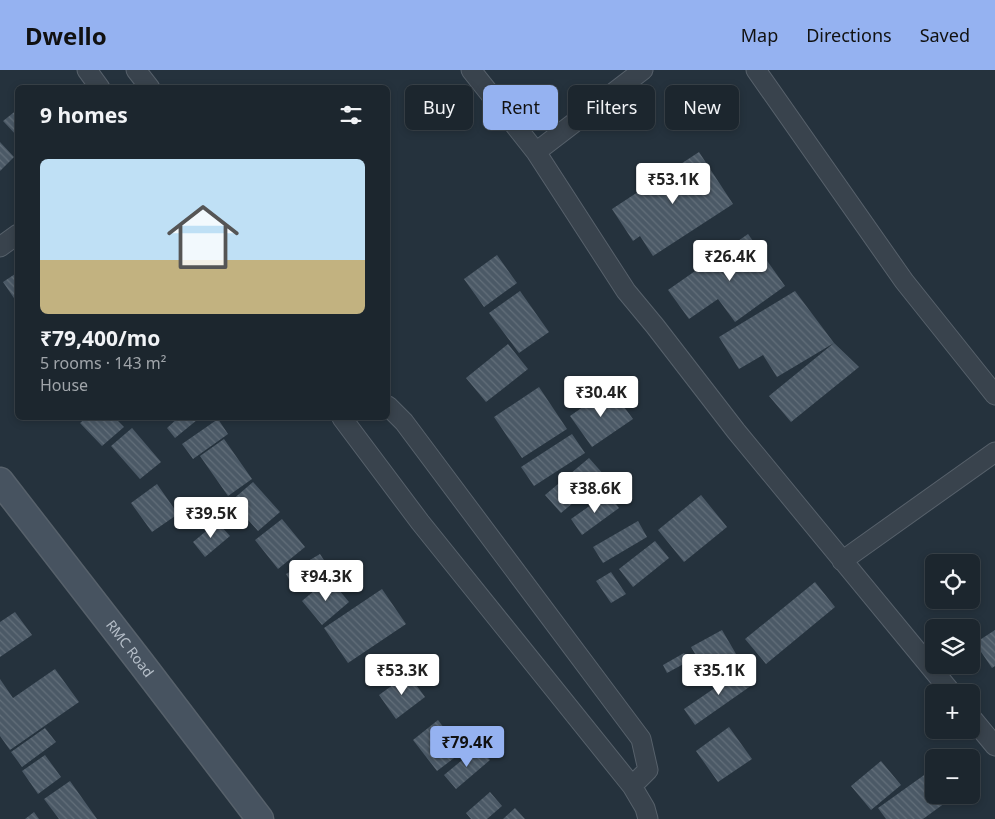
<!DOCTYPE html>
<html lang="en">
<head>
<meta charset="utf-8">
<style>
  :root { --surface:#1c262e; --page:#29323a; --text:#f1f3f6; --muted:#a0a5aa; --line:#3a434a; --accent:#95b2f1 }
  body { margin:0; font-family:"Noto Sans",sans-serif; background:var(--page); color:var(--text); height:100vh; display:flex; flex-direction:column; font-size:19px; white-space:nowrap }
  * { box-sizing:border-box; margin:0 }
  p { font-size:16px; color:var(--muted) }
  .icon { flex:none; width:28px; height:28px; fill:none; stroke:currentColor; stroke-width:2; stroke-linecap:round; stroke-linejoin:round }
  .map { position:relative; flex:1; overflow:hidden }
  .details { position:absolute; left:15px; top:15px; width:375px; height:335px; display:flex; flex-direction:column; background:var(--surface); border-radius:8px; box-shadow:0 2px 8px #0003,0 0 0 1px var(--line) }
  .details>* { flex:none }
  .guide { position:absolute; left:405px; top:15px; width:475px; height:45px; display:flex; gap:10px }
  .controls { position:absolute; left:925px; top:484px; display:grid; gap:10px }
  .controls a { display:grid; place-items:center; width:55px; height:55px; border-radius:8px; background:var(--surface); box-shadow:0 2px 8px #0003,0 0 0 1px var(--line); font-size:25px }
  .price { position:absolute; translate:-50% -42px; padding:0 11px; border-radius:5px; background:#fff; color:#222; font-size:16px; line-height:32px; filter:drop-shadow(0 1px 2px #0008) }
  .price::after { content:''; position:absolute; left:50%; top:30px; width:15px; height:11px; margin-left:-8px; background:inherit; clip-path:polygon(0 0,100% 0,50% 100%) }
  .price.selected { background:var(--accent); color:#111 }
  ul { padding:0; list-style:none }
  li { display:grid; align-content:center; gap:10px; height:265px; padding:0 25px }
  li span { display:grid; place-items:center; height:155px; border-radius:8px; color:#555 }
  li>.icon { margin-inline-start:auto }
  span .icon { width:90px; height:90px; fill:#fffc; stroke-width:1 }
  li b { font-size:21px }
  h2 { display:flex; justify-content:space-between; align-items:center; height:60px; padding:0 25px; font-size:21px }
  .chip { padding:0 18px; border-radius:8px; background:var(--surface); box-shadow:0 2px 8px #0003,0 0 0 1px var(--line); font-size:18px; line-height:45px }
  .chip.selected { background:var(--accent); color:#111 }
  header { display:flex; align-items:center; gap:30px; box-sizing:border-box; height:70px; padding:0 25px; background:var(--accent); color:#111 }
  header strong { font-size:24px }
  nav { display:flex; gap:28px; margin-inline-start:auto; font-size:18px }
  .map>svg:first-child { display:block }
  .building { fill:url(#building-back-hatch) }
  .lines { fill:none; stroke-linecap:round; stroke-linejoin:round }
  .street-casing { stroke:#57616b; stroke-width:21 }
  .secondary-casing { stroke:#57616b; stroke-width:29 }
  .street { stroke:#39434d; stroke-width:19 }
  .secondary { stroke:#475360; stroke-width:26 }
  .labels { text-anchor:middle; stroke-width:4; stroke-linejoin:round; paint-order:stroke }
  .street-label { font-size:14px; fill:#b5bec8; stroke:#1e2832 }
</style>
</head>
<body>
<header>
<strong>Dwello</strong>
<nav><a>Map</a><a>Directions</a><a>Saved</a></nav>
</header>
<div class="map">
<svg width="995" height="749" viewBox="0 0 995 749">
  <defs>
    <pattern id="building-back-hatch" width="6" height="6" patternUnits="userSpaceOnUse" patternTransform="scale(1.25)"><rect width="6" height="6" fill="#4b5966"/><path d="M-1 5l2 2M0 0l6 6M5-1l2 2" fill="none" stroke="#636f7a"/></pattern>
  </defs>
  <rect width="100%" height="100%" fill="#25323d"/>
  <path class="building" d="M 18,39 L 18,67 L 3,51 Z
    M 0,72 L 14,87 L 0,101 Z
    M 699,82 L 733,134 L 653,186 L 640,166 L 633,171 L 612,139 Z
    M 748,164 L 785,216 L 735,252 L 718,229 L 689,249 L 668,220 Z
    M 497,185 L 517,213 L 484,237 L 464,209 Z
    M 18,202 L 18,234 L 3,212 Z
    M 520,221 L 549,262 L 519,283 L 489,243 Z
    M 795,221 L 834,273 L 777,307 L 763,285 L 739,299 L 719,267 Z
    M 834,273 L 859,297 L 791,352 L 769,326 Z
    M 508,274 L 528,299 L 486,332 L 466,308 Z
    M 539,317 L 567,359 L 522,388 L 494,347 Z
    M 610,318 L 633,349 L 592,377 L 570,346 Z
    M 86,348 L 115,348 L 124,357 L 102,376 L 80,353 Z
    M 178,348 L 195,348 L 197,350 L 175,368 L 167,358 Z
    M 218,349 L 228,364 L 193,389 L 182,374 Z
    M 132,358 L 161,392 L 140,409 L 111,376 Z
    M 572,364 L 585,383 L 534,416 L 521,397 Z
    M 224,369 L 252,409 L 228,426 L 200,386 Z
    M 589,388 L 605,406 L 561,443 L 545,425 Z
    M 253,412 L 280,442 L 258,461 L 231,431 Z
    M 157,414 L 178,444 L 152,462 L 131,433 Z
    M 608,423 L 619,438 L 582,465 L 571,449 Z
    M 701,425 L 727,457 L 684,492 L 658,460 Z
    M 282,449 L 305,477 L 278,499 L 255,470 Z
    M 638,451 L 647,467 L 603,493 L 593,477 Z
    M 217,452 L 230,466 L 205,487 L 193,472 Z
    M 655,471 L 669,488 L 633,517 L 619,499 Z
    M 320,484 L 331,501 L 296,521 L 286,504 Z
    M 611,502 L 626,524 L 611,533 L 596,511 Z
    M 329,508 L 349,532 L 322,555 L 302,531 Z
    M 815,512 L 835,537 L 766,594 L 745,569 Z
    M 382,519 L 406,554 L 348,593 L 324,558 Z
    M 15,542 L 32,565 L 0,587 L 0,552 Z
    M 722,560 L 739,589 L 708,606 L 691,577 Z
    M 995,560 L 995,596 L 992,598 L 975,573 Z
    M 684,583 L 689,591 L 667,603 L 663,595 Z
    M 744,598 L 755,613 L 695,655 L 684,639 Z
    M 55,599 L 79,632 L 10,680 L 0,666 L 0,609 L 13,628 Z
    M 408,604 L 425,627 L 396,649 L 379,625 Z
    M 438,650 L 462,682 L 437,701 L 413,670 Z
    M 729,657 L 752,689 L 718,712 L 696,681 Z
    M 45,658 L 56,672 L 22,697 L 11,682 Z
    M 478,677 L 490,690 L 456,719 L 444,705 Z
    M 45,685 L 61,707 L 38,724 L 22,701 Z
    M 881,691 L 901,715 L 871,740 L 851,716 Z
    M 934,698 L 934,725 L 956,725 L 923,749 L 886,749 L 878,738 Z
    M 70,711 L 97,749 L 59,749 L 44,729 Z
    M 490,722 L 502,736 L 487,749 L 471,749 L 466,743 Z
    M 515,738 L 525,749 L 503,749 Z
    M 34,742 L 39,749 L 25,749 Z"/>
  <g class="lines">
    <defs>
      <path id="street" d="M 87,0 L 100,18
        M 136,0 L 150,18
        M 471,0 L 536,82 L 626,221 L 655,256 L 736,361 L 951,622
        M 756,0 L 904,211 L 995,325
        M 536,82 L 643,0
        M 0,177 L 18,164
        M 388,336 L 404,352 L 641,669 L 648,700 L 632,716
        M 342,348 L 420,452 L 632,716 L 645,738 L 648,749
        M 842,491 L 995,382
        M 971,647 L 995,676"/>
      <g id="secondary">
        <path id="s1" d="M 0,411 L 141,593 L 260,749"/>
      </g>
    </defs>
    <use href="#street" class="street-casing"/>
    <use href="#secondary" class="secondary-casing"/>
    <use href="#street" class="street"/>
    <use href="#secondary" class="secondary"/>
  </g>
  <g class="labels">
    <g class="street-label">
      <text dy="5" stroke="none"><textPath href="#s1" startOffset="212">RMC Road</textPath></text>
    </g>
  </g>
</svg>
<div class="controls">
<a><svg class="icon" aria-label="locate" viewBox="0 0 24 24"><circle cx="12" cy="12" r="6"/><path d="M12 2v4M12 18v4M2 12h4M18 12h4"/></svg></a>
<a><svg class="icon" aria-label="layers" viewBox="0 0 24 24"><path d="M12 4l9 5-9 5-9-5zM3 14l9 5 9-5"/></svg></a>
<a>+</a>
<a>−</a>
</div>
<b class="price" style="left:673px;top:135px">₹53.1K</b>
<b class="price" style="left:730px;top:212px">₹26.4K</b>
<b class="price" style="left:601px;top:348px">₹30.4K</b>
<b class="price" style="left:595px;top:444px">₹38.6K</b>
<b class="price" style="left:211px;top:469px">₹39.5K</b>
<b class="price" style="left:326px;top:532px">₹94.3K</b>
<b class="price" style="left:402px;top:626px">₹53.3K</b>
<b class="price" style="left:719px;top:626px">₹35.1K</b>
<b class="price selected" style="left:467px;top:698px">₹79.4K</b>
<div class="guide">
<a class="chip">Buy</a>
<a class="chip selected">Rent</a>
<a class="chip">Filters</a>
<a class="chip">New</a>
</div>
<section class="details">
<h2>9 homes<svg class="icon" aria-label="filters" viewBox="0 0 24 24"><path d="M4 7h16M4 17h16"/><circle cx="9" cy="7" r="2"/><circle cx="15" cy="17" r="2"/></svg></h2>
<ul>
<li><span style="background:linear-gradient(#bfe0f5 65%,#c2b280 0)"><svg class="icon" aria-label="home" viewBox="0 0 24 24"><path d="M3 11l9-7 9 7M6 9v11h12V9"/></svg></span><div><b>₹79,400/mo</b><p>5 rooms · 143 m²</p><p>House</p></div></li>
</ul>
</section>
</div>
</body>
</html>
